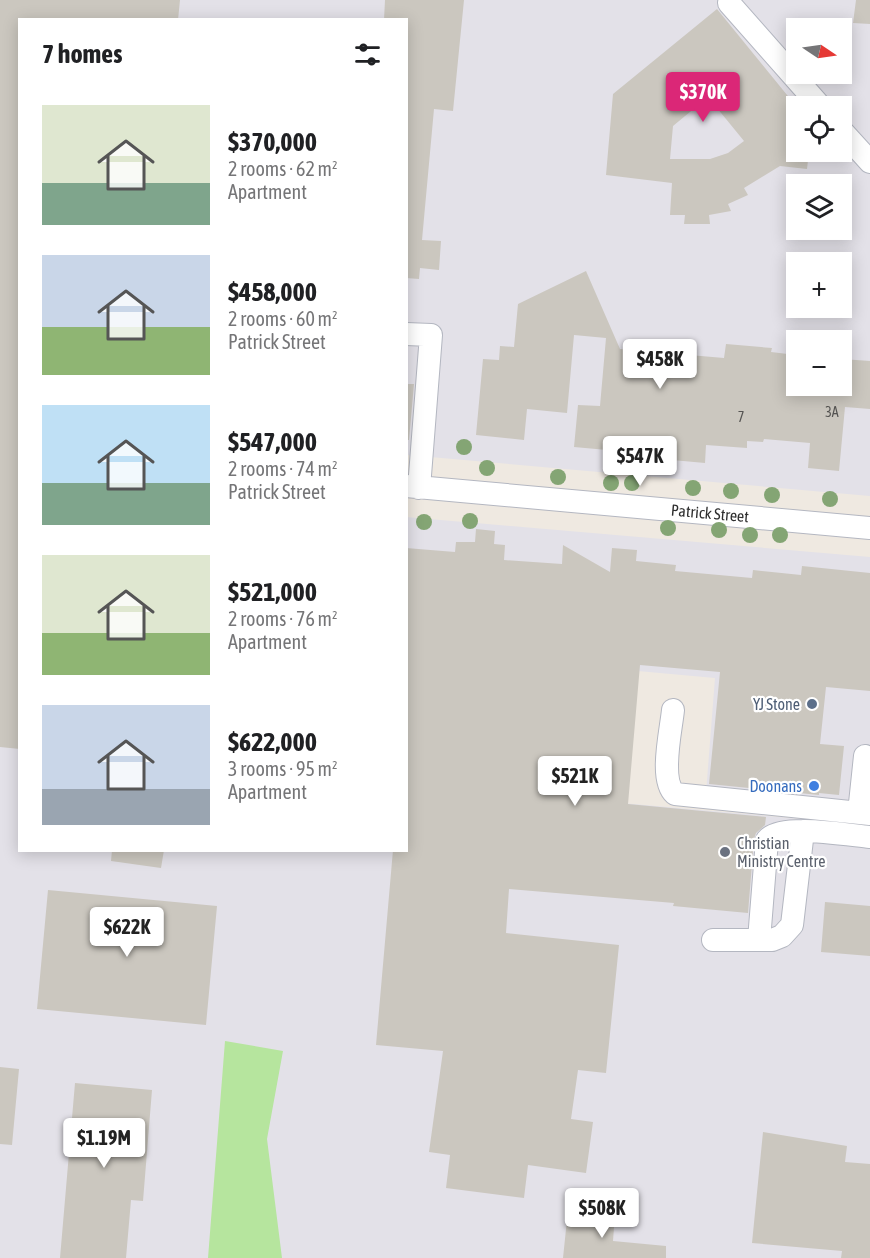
<!DOCTYPE html>
<html lang="en">
<head>
<meta charset="utf-8">
<style>
  :root { --surface:#fff; --page:#f2f2f2; --text:#202124; --muted:#757577; --accent:#db2777 }
  body { margin:0; font-family:"Asap Condensed",sans-serif; background:var(--page); color:var(--text); height:100vh; display:flex; flex-direction:column; font-size:22px; white-space:nowrap }
  * { box-sizing:border-box; margin:0 }
  p { font-size:20px; color:var(--muted) }
  .icon { flex:none; width:33px; height:33px; fill:none; stroke:currentColor; stroke-width:2; stroke-linecap:round; stroke-linejoin:round }
  .map { position:relative; flex:1; overflow:hidden }
  .side { position:absolute; left:18px; top:18px; width:390px; height:834px; display:flex; flex-direction:column; background:var(--surface); border-radius:0px; box-shadow:0 3px 15px #0003 }
  .side>* { flex:none }
  .needle { width:39px; rotate:103deg }
  .controls { position:absolute; left:786px; top:18px; display:grid; gap:12px }
  .controls a { display:grid; place-items:center; width:66px; height:66px; border-radius:0px; background:var(--surface); box-shadow:0 3px 15px #0003; font-size:30px }
  .price { position:absolute; translate:-50% -51px; padding:0 14px; border-radius:6px; background:#fff; color:#222; font-size:20px; line-height:39px; filter:drop-shadow(0 2px 3px #0008) }
  .price::after { content:''; position:absolute; left:50%; top:36px; width:18px; height:14px; margin-left:-9px; background:inherit; clip-path:polygon(0 0,100% 0,50% 100%) }
  .price.on { background:var(--accent); color:#fff }
  ul { padding:0; list-style:none }
  li { display:flex; align-items:center; gap:18px; height:150px; padding:0 24px }
  li span { display:grid; place-items:center; flex:none; width:168px; height:120px; border-radius:0px; color:#555 }
  li>.icon { margin-inline-start:auto }
  span .icon { width:72px; height:72px; fill:#fffc; stroke-width:1 }
  li b { font-size:26px }
  h2 { display:flex; justify-content:space-between; align-items:center; height:72px; padding:0 24px; font-size:26px }
  .map>svg:first-child { display:block }
  .industrial { fill:#e3e1e8; fill-rule:evenodd }
  .green { fill:#b6e59e }
  .building { fill:#cbc7bf; fill-rule:evenodd }
  .lines { fill:none; stroke-linecap:round; stroke-linejoin:round }
  .minor-casing { stroke:#b4b7c1; stroke-width:24 }
  .minor { stroke:#fff; stroke-width:22 }
  .tree { fill:#84a574 }
  .service-dot { fill:#5c6f8a; stroke:#fff; stroke-width:2 }
  .shop-dot { fill:#3f7fe0; stroke:#fff; stroke-width:2 }
  .worship-dot { fill:#6b7280; stroke:#fff; stroke-width:2 }
  .labels { text-anchor:middle; stroke-width:4.5; stroke-linejoin:round; paint-order:stroke }
  .number-label { font-size:14px; fill:#555452 }
  .street-label { font-size:16px; fill:#2e2e2e; stroke:#fff }
  .service-label { font-size:16px; fill:#4e5e75; stroke:#fff; text-anchor:end }
  .shop-label { font-size:16px; fill:#366cbe; stroke:#fff; text-anchor:end }
  .worship-label { font-size:16px; fill:#5b616d; stroke:#fff; text-anchor:start }
</style>
</head>
<body>
<div class="map">
<svg width="870" height="1258" viewBox="0 0 870 1258">
  <rect width="100%" height="100%" fill="#efe9e1"/>
  <path class="industrial" d="M 0,0 L 870,0 L 870,496 L 407,455 L 406,20 L 20,20 L 20,850 L 406,850 L 407,784 L 870,825 L 870,1258 L 0,1258 ZM 796,28 L 842,28 L 842,74 L 796,74 ZM 796,106 L 842,106 L 842,152 L 796,152 ZM 796,184 L 842,184 L 842,230 L 796,230 ZM 796,262 L 842,262 L 842,308 L 796,308 ZM 796,340 L 842,340 L 842,386 L 796,386 Z
    M 406,517 L 870,557 L 870,808 L 706,793 L 715,678 L 407,650 Z"/>
  <path class="green" d="M 225,1041 L 283,1051 L 267,1139 L 282,1258 L 208,1258 Z"/>
  <path class="building" d="M 0,0 L 180,0 L 178,20 L 20,20 L 20,749 L 0,747 Z
    M 385,0 L 464,0 L 453,111 L 434,109 L 422,240 L 441,241 L 439,270 L 420,268 L 419,279 L 406,278 L 406,20 L 384,20 Z
    M 856,0 L 870,0 L 870,24 L 853,23 Z
    M 717,9 L 796,106 L 796,152 L 809,152 L 807,169 L 780,166 L 744,188 L 748,195 L 728,204 L 731,211 L 709,215 L 710,224 L 684,224 L 685,215 L 670,215 L 672,183 L 606,175 L 613,94 ZM 708,97 L 744,141 L 728,153 L 710,159 L 670,159 L 673,126 Z
    M 586,271 L 620,349 L 724,358 L 726,344 L 772,348 L 771,352 L 796,355 L 796,386 L 842,386 L 842,359 L 870,361 L 870,409 L 845,407 L 839,471 L 808,468 L 810,443 L 764,439 L 763,442 L 747,441 L 747,448 L 706,445 L 705,463 L 628,456 L 629,452 L 574,447 L 578,405 L 600,406 L 606,338 L 574,335 L 567,413 L 527,409 L 524,440 L 476,435 L 483,359 L 499,360 L 500,346 L 514,347 L 518,304 Z
    M 406,384 L 414,384 L 409,440 L 406,440 Z
    M 476,529 L 495,531 L 494,544 L 505,545 L 504,560 L 562,564 L 563,545 L 610,572 L 612,548 L 637,550 L 636,561 L 676,565 L 675,571 L 752,578 L 753,570 L 801,575 L 802,566 L 870,573 L 870,691 L 826,687 L 820,744 L 844,746 L 839,795 L 819,793 L 819,795 L 709,784 L 720,672 L 640,665 L 628,804 L 766,817 L 765,825 L 756,833 L 754,839 L 748,913 L 673,906 L 674,903 L 509,889 L 506,933 L 619,945 L 606,1073 L 578,1070 L 571,1119 L 593,1122 L 586,1173 L 528,1165 L 524,1198 L 446,1188 L 450,1155 L 429,1152 L 443,1051 L 376,1045 L 393,850 L 406,850 L 406,548 L 455,552 L 456,542 L 475,542 Z
    M 112,850 L 164,850 L 161,868 L 111,861 Z
    M 48,890 L 217,906 L 206,1025 L 37,1009 Z
    M 825,902 L 870,906 L 870,956 L 821,952 Z
    M 0,1067 L 19,1069 L 12,1145 L 0,1144 Z
    M 75,1083 L 152,1090 L 143,1201 L 131,1200 L 126,1258 L 60,1258 Z
    M 763,1132 L 847,1146 L 845,1162 L 870,1164 L 870,1258 L 841,1258 L 842,1251 L 752,1243 Z
    M 568,1210 L 615,1214 L 613,1241 L 666,1246 L 666,1258 L 563,1258 Z"/>
  <g class="lines">
    <defs>
      <path id="minor" d="M 729,3 L 820,106
        M 842,131 L 870,162
        M 406,334 L 431,335 L 419,488
        M 406,486 L 870,528
        M 673,710 C 671,731 659,780 675,794 L 870,814
        M 859,813 L 865,756
        M 713,940 L 772,940 L 782,936 L 792,925 L 803,831
        M 759,940 L 767,840 C 780,823 848,835 870,837"/>
    </defs>
    <use href="#minor" class="minor-casing"/>
    <use href="#minor" class="minor"/>
  </g>
  <g class="tree">
    <circle cx="464" cy="447" r="8"/>
    <circle cx="487" cy="468" r="8"/>
    <circle cx="558" cy="477" r="8"/>
    <circle cx="611" cy="483" r="8"/>
    <circle cx="632" cy="483" r="8"/>
    <circle cx="693" cy="488" r="8"/>
    <circle cx="731" cy="491" r="8"/>
    <circle cx="772" cy="495" r="8"/>
    <circle cx="830" cy="499" r="8"/>
    <circle cx="470" cy="521" r="8"/>
    <circle cx="424" cy="522" r="8"/>
    <circle cx="668" cy="528" r="8"/>
    <circle cx="719" cy="530" r="8"/>
    <circle cx="750" cy="535" r="8"/>
    <circle cx="780" cy="535" r="8"/>
  </g>
  <circle class="service-dot" cx="812" cy="704" r="6"/>
  <circle class="shop-dot" cx="814" cy="786" r="6"/>
  <circle class="worship-dot" cx="725" cy="852" r="6"/>
  <g class="labels">
    <g class="number-label">
      <text x="832" y="417">3A</text>
      <text x="741" y="422">7</text>
    </g>
    <g class="street-label">
      <text transform="translate(710 513) rotate(5)" y="6">Patrick Street</text>
    </g>
    <g class="service-label">
      <text x="800" y="710">YJ Stone</text>
    </g>
    <g class="shop-label">
      <text x="802" y="792">Doonans</text>
    </g>
    <g class="worship-label">
      <text x="737" y="849">Christian<tspan x="737" dy="18">Ministry Centre</tspan></text>
    </g>
  </g>
</svg>
<div class="controls">
<a><svg class="needle" viewBox="-14 -14 28 28"><path d="M0-13l5 13h-10z" fill="#e53935"/><path d="M0 13l5-13h-10z" fill="#757577"/></svg></a>
<a><svg class="icon" aria-label="locate" viewBox="0 0 24 24"><circle cx="12" cy="12" r="6"/><path d="M12 2v4M12 18v4M2 12h4M18 12h4"/></svg></a>
<a><svg class="icon" aria-label="layers" viewBox="0 0 24 24"><path d="M12 4l9 5-9 5-9-5zM3 14l9 5 9-5"/></svg></a>
<a>+</a>
<a>−</a>
</div>
<b class="price on" style="left:703px;top:123px">$370K</b>
<b class="price" style="left:660px;top:390px">$458K</b>
<b class="price" style="left:640px;top:487px">$547K</b>
<b class="price" style="left:575px;top:807px">$521K</b>
<b class="price" style="left:127px;top:958px">$622K</b>
<b class="price" style="left:104px;top:1169px">$1.19M</b>
<b class="price" style="left:602px;top:1239px">$508K</b>
<section class="side">
<h2>7 homes<svg class="icon" aria-label="filters" viewBox="0 0 24 24"><path d="M4 7h16M4 17h16"/><circle cx="9" cy="7" r="2"/><circle cx="15" cy="17" r="2"/></svg></h2>
<ul>
<li><span style="background:linear-gradient(#dfe7d0 65%,#7fa58c 0)"><svg class="icon" aria-label="home" viewBox="0 0 24 24"><path d="M3 11l9-7 9 7M6 9v11h12V9"/></svg></span><div><b>$370,000</b><p>2 rooms · 62 m²</p><p>Apartment</p></div></li>
<li><span style="background:linear-gradient(#c9d6e8 60%,#8fb573 0)"><svg class="icon" aria-label="home" viewBox="0 0 24 24"><path d="M3 11l9-7 9 7M6 9v11h12V9"/></svg></span><div><b>$458,000</b><p>2 rooms · 60 m²</p><p>Patrick Street</p></div></li>
<li><span style="background:linear-gradient(#bfe0f5 65%,#7fa58c 0)"><svg class="icon" aria-label="home" viewBox="0 0 24 24"><path d="M3 11l9-7 9 7M6 9v11h12V9"/></svg></span><div><b>$547,000</b><p>2 rooms · 74 m²</p><p>Patrick Street</p></div></li>
<li><span style="background:linear-gradient(#dfe7d0 65%,#8fb573 0)"><svg class="icon" aria-label="home" viewBox="0 0 24 24"><path d="M3 11l9-7 9 7M6 9v11h12V9"/></svg></span><div><b>$521,000</b><p>2 rooms · 76 m²</p><p>Apartment</p></div></li>
<li><span style="background:linear-gradient(#c9d6e8 70%,#9aa5b1 0)"><svg class="icon" aria-label="home" viewBox="0 0 24 24"><path d="M3 11l9-7 9 7M6 9v11h12V9"/></svg></span><div><b>$622,000</b><p>3 rooms · 95 m²</p><p>Apartment</p></div></li>
</ul>
</section>
</div>
</body>
</html>
